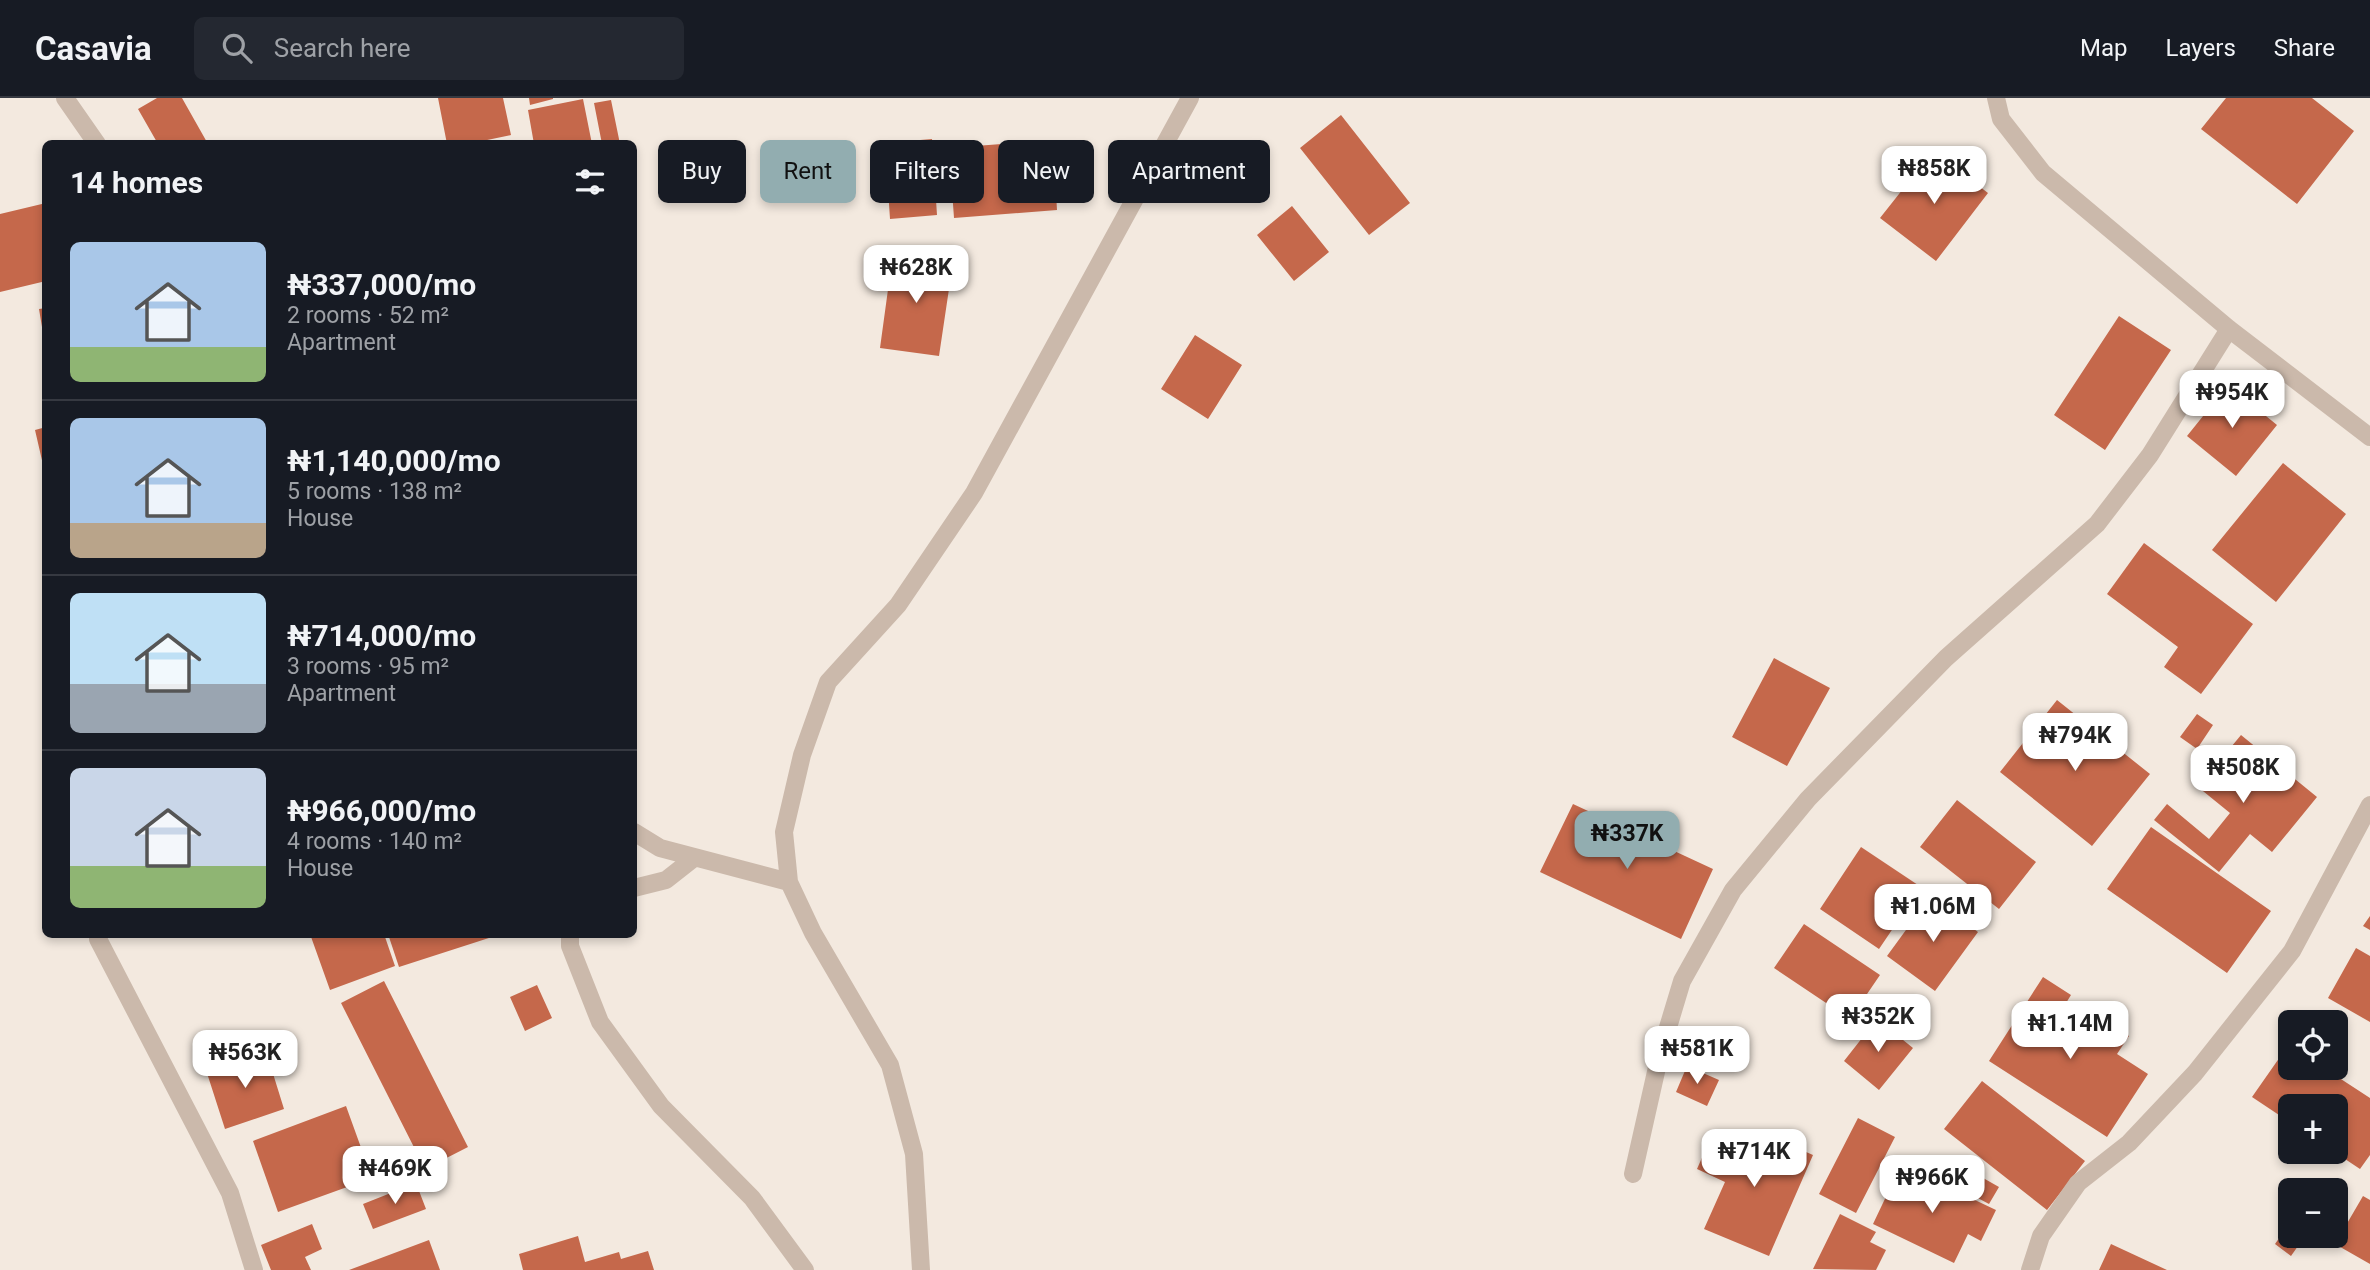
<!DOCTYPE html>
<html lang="en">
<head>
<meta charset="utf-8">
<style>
  :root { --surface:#171b24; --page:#242831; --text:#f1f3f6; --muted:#9ea1a6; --line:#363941; --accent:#92adb0 }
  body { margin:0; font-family:Roboto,sans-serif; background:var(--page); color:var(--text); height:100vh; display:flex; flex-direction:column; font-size:26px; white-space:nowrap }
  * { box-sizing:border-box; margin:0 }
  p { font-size:23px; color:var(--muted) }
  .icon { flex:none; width:38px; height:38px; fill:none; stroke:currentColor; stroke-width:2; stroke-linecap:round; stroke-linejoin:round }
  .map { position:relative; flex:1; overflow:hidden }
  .details { position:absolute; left:42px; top:42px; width:595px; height:798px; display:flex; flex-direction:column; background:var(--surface); border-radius:10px; box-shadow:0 4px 10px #0003 }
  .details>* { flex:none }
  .hud { position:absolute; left:658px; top:42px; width:665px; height:63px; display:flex; gap:14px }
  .controls { position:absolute; left:2278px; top:912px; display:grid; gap:14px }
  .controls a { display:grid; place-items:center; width:70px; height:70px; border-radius:10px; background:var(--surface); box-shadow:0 4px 10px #0003; font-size:35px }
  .price { position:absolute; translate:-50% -60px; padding:0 16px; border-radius:14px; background:#fff; color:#222; font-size:23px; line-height:46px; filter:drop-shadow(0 2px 4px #0008) }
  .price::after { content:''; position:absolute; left:50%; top:42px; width:21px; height:16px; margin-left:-10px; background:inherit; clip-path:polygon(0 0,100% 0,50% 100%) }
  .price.current { background:var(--accent); color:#111 }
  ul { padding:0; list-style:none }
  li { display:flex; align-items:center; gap:21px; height:175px; padding:0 28px }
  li+li { border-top:2px solid var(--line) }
  li span { display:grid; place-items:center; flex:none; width:196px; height:140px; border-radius:10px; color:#555 }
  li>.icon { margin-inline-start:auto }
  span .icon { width:84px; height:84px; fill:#fffc; stroke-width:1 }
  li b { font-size:30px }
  h2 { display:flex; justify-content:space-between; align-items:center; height:84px; padding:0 28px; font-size:30px }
  .pill { padding:0 24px; border-radius:10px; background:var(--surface); box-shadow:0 4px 10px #0003; font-size:24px; line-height:63px }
  .pill.current { background:var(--accent); color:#111 }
  header { display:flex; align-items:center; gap:42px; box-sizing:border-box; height:98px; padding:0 35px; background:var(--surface); border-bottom:2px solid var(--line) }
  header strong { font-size:33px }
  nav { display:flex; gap:38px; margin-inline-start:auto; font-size:24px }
  .search { width:490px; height:63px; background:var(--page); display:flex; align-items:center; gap:18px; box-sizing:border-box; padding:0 24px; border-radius:10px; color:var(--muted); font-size:26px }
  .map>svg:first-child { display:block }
  .building { fill:#c5684b }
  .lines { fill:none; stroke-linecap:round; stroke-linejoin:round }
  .minor { stroke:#cbb9ab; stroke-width:18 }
</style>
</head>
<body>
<header>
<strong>Casavia</strong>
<div class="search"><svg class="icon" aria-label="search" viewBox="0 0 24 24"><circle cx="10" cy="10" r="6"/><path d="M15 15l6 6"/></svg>Search here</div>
<nav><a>Map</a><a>Layers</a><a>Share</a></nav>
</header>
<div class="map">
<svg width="2370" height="1172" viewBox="0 0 2370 1172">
  <rect width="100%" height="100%" fill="#f3e9df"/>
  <path class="building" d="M 157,0 L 182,0 L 208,46 L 158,46 L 138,11 Z
    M 438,0 L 503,0 L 511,37 L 468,46 L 447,46 Z
    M 529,0 L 553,0 L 553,1 L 530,7 Z
    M 2226,0 L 2312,0 L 2354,33 L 2297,106 L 2201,31 Z
    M 583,1 L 592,46 L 534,46 L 528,12 Z
    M 611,2 L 620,46 L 602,46 L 594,5 Z
    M 1341,17 L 1410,105 L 1369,137 L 1300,50 Z
    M 932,41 L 937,117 L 890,121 L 885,45 Z
    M 1053,42 L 1057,112 L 954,120 L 949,50 Z
    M 1933,53 L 1988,95 L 1936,163 L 1880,120 Z
    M 46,105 L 46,183 L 0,194 L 0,116 Z
    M 1292,108 L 1329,154 L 1294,183 L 1257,137 Z
    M 893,155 L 953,164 L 939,258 L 880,250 Z
    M 46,210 L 46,241 L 44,241 L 39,211 Z
    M 2119,218 L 2171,252 L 2105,352 L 2054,317 Z
    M 1195,237 L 1242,267 L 1208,321 L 1161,291 Z
    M 2228,287 L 2277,327 L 2236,378 L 2187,338 Z
    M 46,329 L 46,371 L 44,371 L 35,332 Z
    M 2283,365 L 2346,416 L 2276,504 L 2212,452 Z
    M 2144,445 L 2253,526 L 2201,596 L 2164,569 L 2178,549 L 2107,496 Z
    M 1774,560 L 1830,590 L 1787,668 L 1732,639 Z
    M 2057,602 L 2150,676 L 2092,748 L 2000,674 Z
    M 2197,616 L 2213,627 L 2197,651 L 2180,639 Z
    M 2241,637 L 2317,699 L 2272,754 L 2250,736 L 2219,774 L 2154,722 L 2167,706 L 2209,741 L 2230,715 L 2198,689 Z
    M 1957,702 L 2036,764 L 1999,811 L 1920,749 Z
    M 1573,706 L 1713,771 L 1681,841 L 1540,774 Z
    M 2151,729 L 2271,813 L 2227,875 L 2107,791 Z
    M 1861,749 L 1921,789 L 1879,851 L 1820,811 Z
    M 1930,799 L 1978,834 L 1935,893 L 1887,858 Z
    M 2370,818 L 2370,832 L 2363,828 Z
    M 1804,826 L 1880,877 L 1850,921 L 1774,870 Z
    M 310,836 L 384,836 L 395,868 L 330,892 Z
    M 388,836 L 491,836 L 492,839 L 399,869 Z
    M 2356,850 L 2370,858 L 2370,924 L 2328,900 Z
    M 2043,879 L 2071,897 L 2058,918 L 2089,939 L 2101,920 L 2129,938 L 2117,956 L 2148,976 L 2107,1039 L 1989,963 Z
    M 384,883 L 468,1049 L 425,1071 L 341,905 Z
    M 537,887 L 552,920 L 525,933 L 510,899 Z
    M 1877,921 L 1913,950 L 1879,992 L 1844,963 Z
    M 2289,946 L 2291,947 L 2291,970 L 2324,970 L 2370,1000 L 2370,1057 L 2360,1071 L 2336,1055 L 2336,1008 L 2291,1008 L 2291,1025 L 2252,999 Z
    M 266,953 L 284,1011 L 225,1031 L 206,972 Z
    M 1687,968 L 1719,982 L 1707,1008 L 1676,994 Z
    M 1982,983 L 2085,1063 L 2047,1112 L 1944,1031 Z
    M 346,1008 L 372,1080 L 278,1114 L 253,1043 Z
    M 1858,1020 L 1895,1039 L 1856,1115 L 1819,1096 Z
    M 1753,1031 L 1813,1057 L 1769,1158 L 1704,1131 L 1725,1084 L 1697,1071 L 1711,1039 L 1743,1054 Z
    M 1901,1067 L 1996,1112 L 1981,1143 L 1968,1136 L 1954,1165 L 1873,1126 Z
    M 1969,1072 L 1999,1089 L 1989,1106 L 1959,1090 Z
    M 416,1085 L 426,1111 L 373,1131 L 363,1106 Z
    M 2363,1098 L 2370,1102 L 2370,1166 L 2335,1146 Z
    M 1840,1116 L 1876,1134 L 1870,1144 L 1886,1152 L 1876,1172 L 1813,1171 Z
    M 2291,1123 L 2291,1138 L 2305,1138 L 2291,1158 L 2275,1146 Z
    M 312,1126 L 322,1151 L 305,1159 L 311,1172 L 271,1172 L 261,1147 Z
    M 578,1138 L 585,1164 L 619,1154 L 621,1161 L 648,1153 L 654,1172 L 523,1172 L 519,1156 Z
    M 429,1142 L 440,1172 L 349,1172 Z
    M 2111,1146 L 2167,1172 L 2099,1172 Z"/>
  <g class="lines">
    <path class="minor" d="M 65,0 L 97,46
      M 1996,0 L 2001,21 L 2043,75 L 2229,231 L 2370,339
      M 634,734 L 660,750 L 789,784
      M 634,790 L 666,782 L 694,760
      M 570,836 L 570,848 L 600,924 L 661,1008 L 752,1100 L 805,1172
      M 98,841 L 230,1095 L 254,1172
      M 1633,1076 L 1660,956 L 1682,883 L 1733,792 L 1808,701 L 1946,560 L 2097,426 L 2150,357 L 2229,231
      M 921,1172 L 914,1056 L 890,967 L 813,835 L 789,784 L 784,734 L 802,657 L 828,584 L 898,507 L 974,395 L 1190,0
      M 2030,1172 L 2041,1138 L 2078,1085 L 2129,1045 L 2195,975 L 2292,853 L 2370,707"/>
  </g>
</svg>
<div class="controls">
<a><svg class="icon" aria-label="locate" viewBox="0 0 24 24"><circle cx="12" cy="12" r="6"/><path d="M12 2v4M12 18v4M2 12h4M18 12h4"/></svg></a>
<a>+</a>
<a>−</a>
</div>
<b class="price" style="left:1934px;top:108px">₦858K</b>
<b class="price" style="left:916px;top:207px">₦628K</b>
<b class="price" style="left:2232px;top:332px">₦954K</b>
<b class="price" style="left:2075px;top:675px">₦794K</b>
<b class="price" style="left:2243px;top:707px">₦508K</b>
<b class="price current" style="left:1627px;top:773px">₦337K</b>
<b class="price" style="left:1933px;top:846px">₦1.06M</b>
<b class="price" style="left:1878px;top:956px">₦352K</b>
<b class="price" style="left:2070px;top:963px">₦1.14M</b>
<b class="price" style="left:1697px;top:988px">₦581K</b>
<b class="price" style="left:245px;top:992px">₦563K</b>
<b class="price" style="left:1754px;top:1091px">₦714K</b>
<b class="price" style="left:395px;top:1108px">₦469K</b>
<b class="price" style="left:1932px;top:1117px">₦966K</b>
<div class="hud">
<a class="pill">Buy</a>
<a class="pill current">Rent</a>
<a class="pill">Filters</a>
<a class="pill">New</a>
<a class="pill">Apartment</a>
</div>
<section class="details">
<h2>14 homes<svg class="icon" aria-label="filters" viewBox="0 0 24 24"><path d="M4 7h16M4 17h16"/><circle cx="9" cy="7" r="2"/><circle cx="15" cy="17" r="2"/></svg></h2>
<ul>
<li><span style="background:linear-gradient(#a9c7e8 75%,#8fb573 0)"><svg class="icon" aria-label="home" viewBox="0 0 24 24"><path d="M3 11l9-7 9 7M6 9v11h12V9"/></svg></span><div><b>₦337,000/mo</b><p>2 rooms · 52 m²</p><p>Apartment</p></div></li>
<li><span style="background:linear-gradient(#a9c7e8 75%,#b9a48a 0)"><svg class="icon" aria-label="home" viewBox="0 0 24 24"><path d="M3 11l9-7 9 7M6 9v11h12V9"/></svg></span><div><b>₦1,140,000/mo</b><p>5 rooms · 138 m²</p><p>House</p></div></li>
<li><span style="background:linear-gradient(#bfe0f5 65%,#9aa5b1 0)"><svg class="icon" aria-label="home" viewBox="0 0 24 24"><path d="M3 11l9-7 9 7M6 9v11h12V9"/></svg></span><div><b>₦714,000/mo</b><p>3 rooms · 95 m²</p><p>Apartment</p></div></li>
<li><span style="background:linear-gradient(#c9d6e8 70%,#8fb573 0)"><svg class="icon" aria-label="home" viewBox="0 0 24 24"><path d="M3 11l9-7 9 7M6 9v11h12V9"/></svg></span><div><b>₦966,000/mo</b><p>4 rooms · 140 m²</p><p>House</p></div></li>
</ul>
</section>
</div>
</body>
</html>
